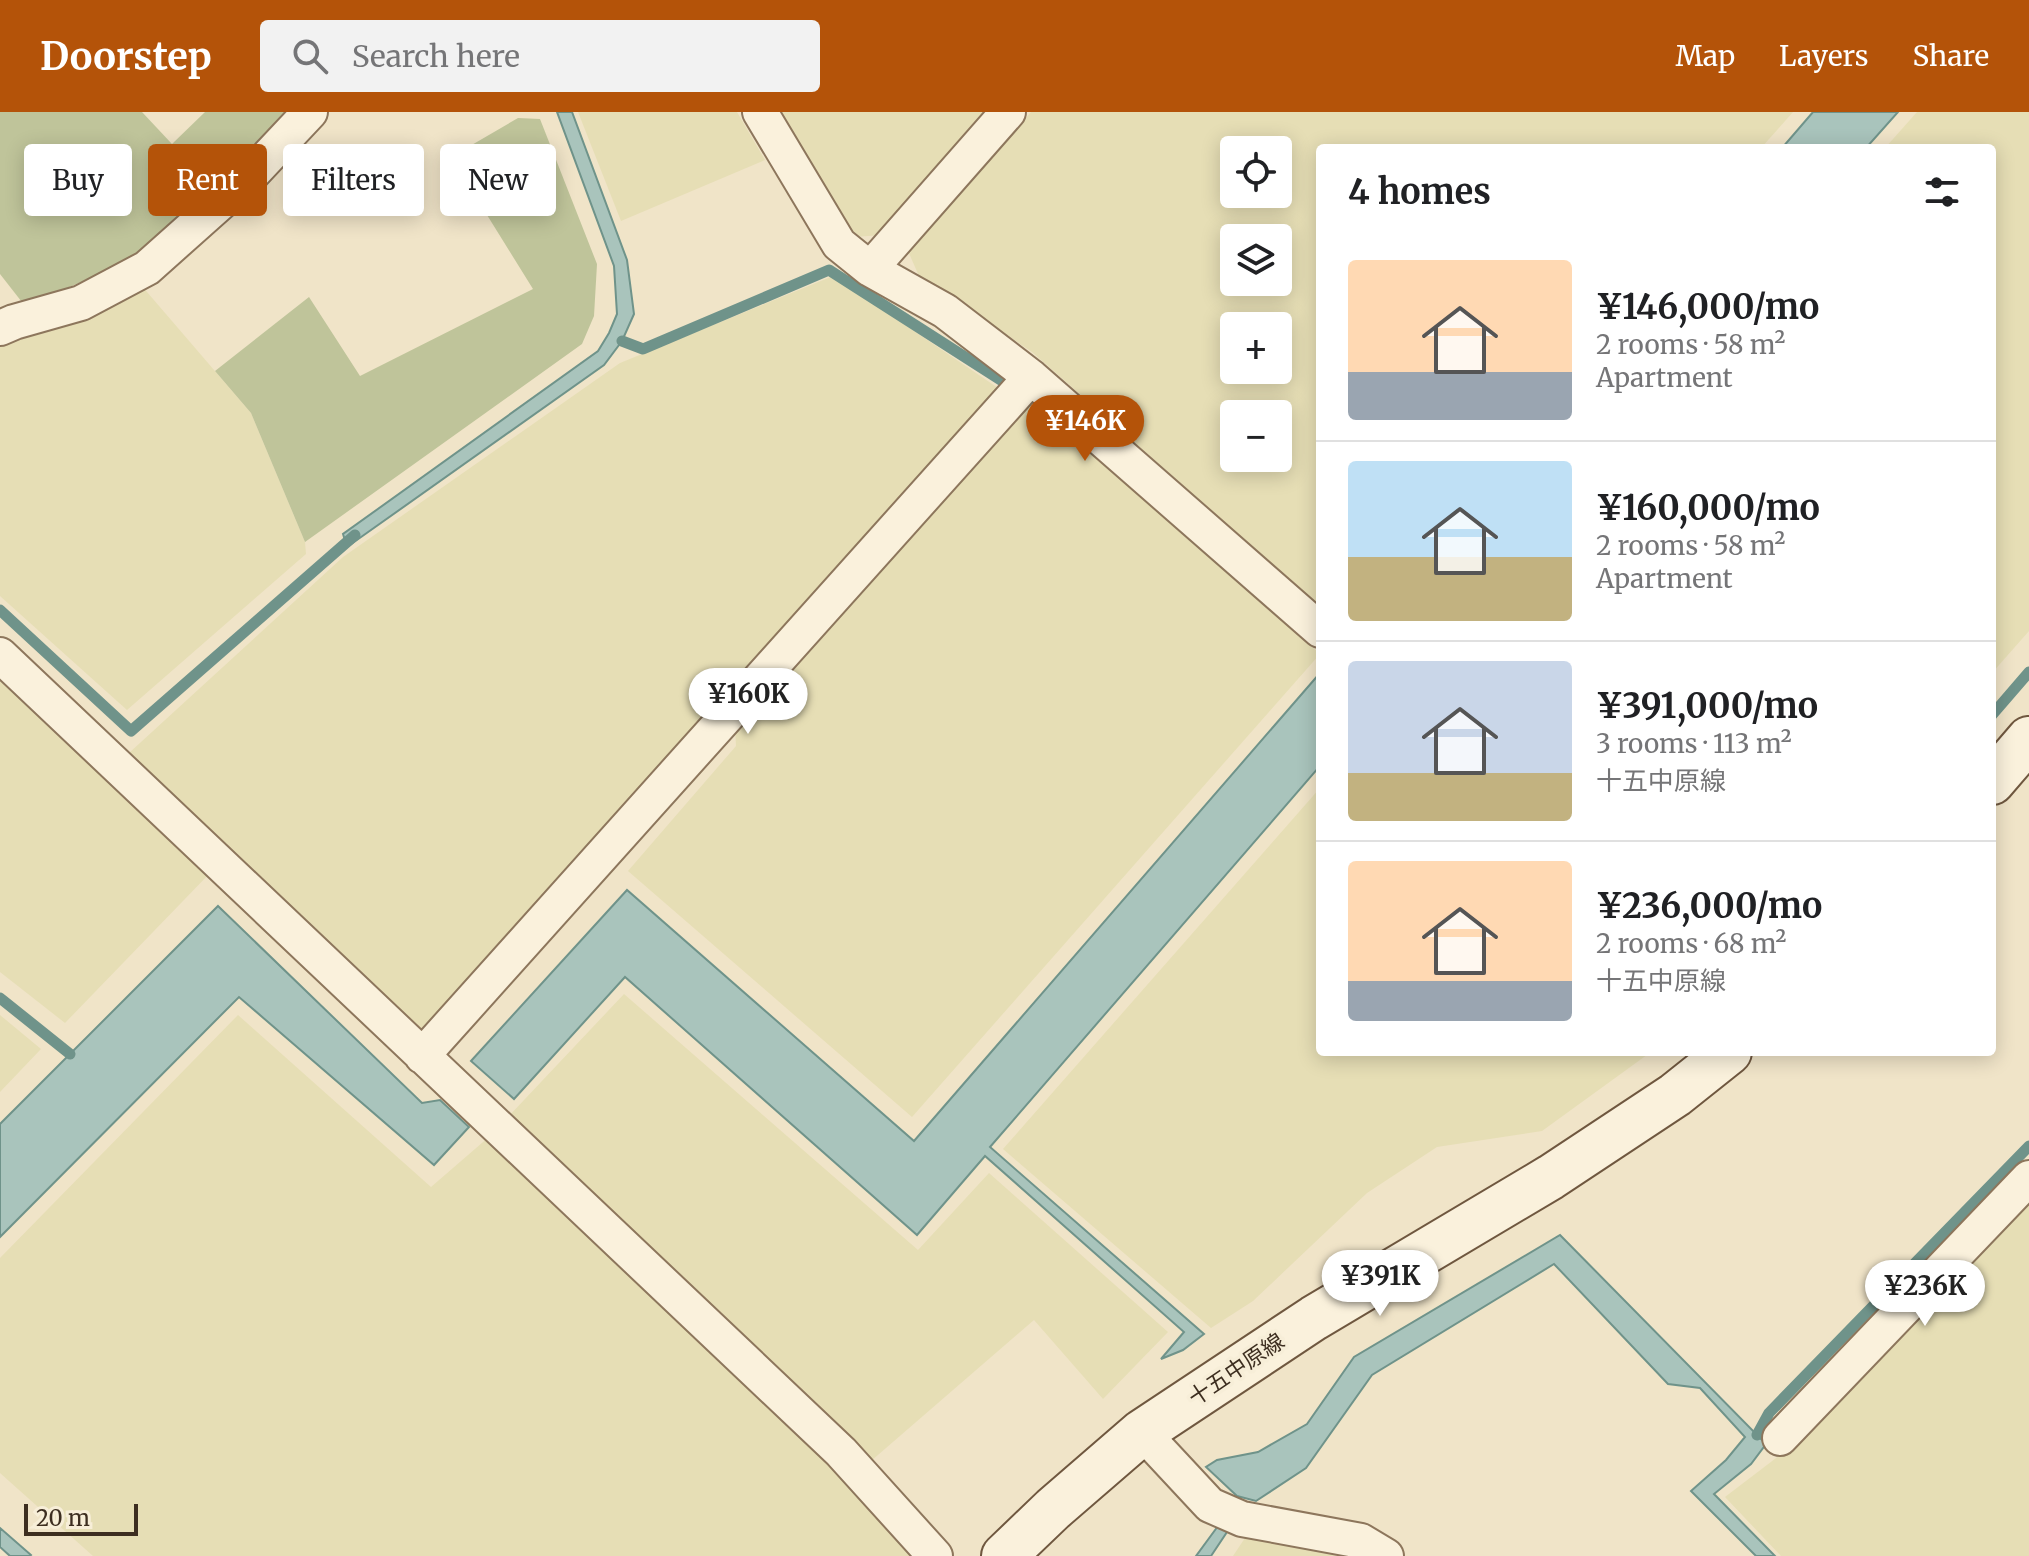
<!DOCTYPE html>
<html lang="en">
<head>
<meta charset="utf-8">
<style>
  :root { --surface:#fff; --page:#f2f2f2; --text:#202124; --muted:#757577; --line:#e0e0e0; --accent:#b45309 }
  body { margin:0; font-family:Merriweather,"Noto Sans JP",serif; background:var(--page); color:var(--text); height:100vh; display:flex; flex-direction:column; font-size:30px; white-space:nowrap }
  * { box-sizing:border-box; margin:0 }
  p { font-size:26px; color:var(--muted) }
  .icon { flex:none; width:44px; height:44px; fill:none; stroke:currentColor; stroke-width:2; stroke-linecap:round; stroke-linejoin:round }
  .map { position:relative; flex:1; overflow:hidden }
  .drawer { position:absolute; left:1316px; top:32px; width:680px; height:912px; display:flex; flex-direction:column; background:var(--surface); border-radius:8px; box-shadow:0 4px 20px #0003 }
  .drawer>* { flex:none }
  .banner { position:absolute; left:24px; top:32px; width:760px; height:72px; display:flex; gap:16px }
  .controls { position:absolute; left:1220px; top:24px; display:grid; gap:16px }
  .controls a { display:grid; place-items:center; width:72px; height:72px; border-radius:8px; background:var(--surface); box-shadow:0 4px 20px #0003; font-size:40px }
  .scale { position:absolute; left:24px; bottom:20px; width:114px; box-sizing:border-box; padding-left:8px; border:4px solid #3d2e20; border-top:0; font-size:22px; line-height:28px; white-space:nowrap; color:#3d2e20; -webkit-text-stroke:6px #f7eed8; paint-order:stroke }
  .price { position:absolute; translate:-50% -68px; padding:0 18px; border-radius:28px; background:#fff; color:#222; font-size:26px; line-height:52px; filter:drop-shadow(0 2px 4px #0008) }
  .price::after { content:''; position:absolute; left:50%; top:48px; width:24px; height:18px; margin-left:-12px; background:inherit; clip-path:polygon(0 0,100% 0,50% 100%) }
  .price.selected { background:var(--accent); color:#fff }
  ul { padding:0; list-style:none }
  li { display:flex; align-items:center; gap:24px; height:200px; padding:0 32px }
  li+li { border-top:2px solid var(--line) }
  li span { display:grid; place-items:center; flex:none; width:224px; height:160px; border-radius:8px; color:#555 }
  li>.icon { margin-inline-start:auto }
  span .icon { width:96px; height:96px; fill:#fffc; stroke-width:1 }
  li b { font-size:34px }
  h2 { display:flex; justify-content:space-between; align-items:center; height:96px; padding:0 32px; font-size:34px }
  .chip { padding:0 28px; border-radius:8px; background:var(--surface); box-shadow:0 4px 20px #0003; font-size:28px; line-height:72px }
  .chip.selected { background:var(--accent); color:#fff }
  header { display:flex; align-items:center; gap:48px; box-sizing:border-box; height:112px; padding:0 40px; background:var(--accent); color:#fff }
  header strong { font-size:38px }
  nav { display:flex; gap:44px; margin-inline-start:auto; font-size:28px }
  .search { width:560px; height:72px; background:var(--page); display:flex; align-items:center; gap:20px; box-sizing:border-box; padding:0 28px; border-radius:8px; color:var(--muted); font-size:30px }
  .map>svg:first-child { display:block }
  .farmland { fill:#e6deb5; fill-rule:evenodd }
  .cemetery { fill:#bfc49a }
  .water { fill:#a9c4bc; stroke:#6f938a; stroke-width:2 }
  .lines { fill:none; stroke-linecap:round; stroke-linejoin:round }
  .stream { stroke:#6f938a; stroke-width:11 }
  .minor-casing { stroke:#8d765c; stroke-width:38 }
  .secondary-casing { stroke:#6f573f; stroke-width:48 }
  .minor { stroke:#faf1dc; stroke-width:34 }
  .secondary { stroke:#faf1dc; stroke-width:44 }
  .labels { text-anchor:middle; stroke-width:7; stroke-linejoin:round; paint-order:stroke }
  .street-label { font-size:22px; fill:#3d2e20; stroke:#f7eed8 }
</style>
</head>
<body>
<header>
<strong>Doorstep</strong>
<div class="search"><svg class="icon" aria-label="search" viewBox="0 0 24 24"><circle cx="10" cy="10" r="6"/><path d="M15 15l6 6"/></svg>Search here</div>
<nav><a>Map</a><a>Layers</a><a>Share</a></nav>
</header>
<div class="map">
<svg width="2029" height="1444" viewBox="0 0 2029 1444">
  <rect width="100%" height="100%" fill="#f0e4c8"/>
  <path class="farmland" d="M 578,0 L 737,0 L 765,48 L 621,109 Z
    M 778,0 L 988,0 L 882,123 L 854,125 Z
    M 1031,0 L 1793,0 L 1761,36 L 1320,36 L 1320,494 L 1032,240 L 919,164 L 908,139 ZM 1234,38 L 1278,38 L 1278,82 L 1234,82 ZM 1234,126 L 1278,126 L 1278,170 L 1234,170 ZM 1234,214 L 1278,214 L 1278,258 L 1234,258 ZM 1234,302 L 1278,302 L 1278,346 L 1234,346 Z
    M 1917,0 L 2029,0 L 2029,519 L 1992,561 L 1992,36 L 1885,36 Z
    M 833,164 L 1001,278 L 421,924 L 129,641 L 343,445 L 620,251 Z
    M 141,173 L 251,301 L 305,430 L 306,442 L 127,598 L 0,484 L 0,230 Z
    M 1034,289 L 1320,542 L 912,1005 L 628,759 L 736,634 L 735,616 Z
    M 0,559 L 212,759 L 65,911 L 0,860 Z
    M 1320,676 L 1320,940 L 1651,940 L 1542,1019 L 1437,1035 L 1367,1081 L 1253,1189 L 1211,1216 L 1003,1037 Z
    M 624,882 L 918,1138 L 989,1061 L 1168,1220 L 1103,1287 L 1034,1208 L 871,1349 L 507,1006 Z
    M 0,903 L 41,937 L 0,980 Z
    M 238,903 L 431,1075 L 490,1024 L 849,1369 L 915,1444 L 93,1444 L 0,1361 L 0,1146 Z
    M 2029,1086 L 2029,1444 L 1781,1444 L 1725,1385 L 1784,1340 Z
    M 1249,1420 L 1347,1444 L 1233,1444 Z"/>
  <path class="cemetery" d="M 0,0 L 142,0 L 172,32 L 205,0 L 289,0 L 229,62 L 123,152 L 25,194 L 0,162 Z
    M 518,6 L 540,7 L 597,152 L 594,204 L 582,232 L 305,430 L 251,301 L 215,259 L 309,185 L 360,264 L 533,177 L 451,45 Z"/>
  <path class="water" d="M 557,0 L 572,0 L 627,148 L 634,202 L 622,229 L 604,253 L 347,435 L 343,422 L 598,239 L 609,221 L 617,202 L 614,154 Z
    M 1813,0 L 1898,0 L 1866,36 L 1782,36 Z
    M 1320,561 L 1320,654 L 990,1035 L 1204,1222 L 1183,1238 L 1161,1247 L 1184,1220 L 985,1044 L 917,1123 L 625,865 L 514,987 L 471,949 L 627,778 L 914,1029 Z
    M 218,794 L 422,991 L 440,988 L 469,1015 L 434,1053 L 239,885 L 0,1125 L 0,1012 Z
    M 1560,1123 L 1766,1332 L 1751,1352 L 1714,1382 L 1775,1444 L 1756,1444 L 1691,1379 L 1726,1348 L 1745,1325 L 1700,1276 L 1668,1272 L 1554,1152 L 1372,1263 L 1306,1356 L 1256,1389 L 1237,1384 L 1206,1355 L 1217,1348 L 1258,1340 L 1307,1312 L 1354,1245 Z
    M 1218,1414 L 1227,1420 L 1211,1444 L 1196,1444 Z
    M 0,1416 L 31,1443 L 30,1444 L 10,1444 L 0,1435 Z"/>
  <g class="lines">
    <path class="stream" d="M 622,229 L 643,237 L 829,158 L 1004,270
      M 0,498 L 131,619 L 355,423
      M 1992,603 L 2029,560
      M 0,886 L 70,942
      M 1757,1323 L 1769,1301 L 2029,1034"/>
    <defs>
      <path id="minor" d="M 760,0 L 839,132 L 870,157 L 945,199 L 1031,265 L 1320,518
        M 870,157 L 1008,0
        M 0,216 L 14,210 L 81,191 L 147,156 L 248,66 L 310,0
        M 0,543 L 841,1340 L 935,1444
        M 422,944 L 1031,265
        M 1142,1320 L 1210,1393 L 1242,1407 L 1361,1429 L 1386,1444
        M 1780,1326 L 2029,1066"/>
      <path id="secondary" d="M 1992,670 L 2029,627
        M 1004,1444 L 1053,1397 L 1142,1320 L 1314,1206 L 1551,1065 L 1675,983 L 1729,940"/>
    </defs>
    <use href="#minor" class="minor-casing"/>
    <use href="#secondary" class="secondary-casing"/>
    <use href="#minor" class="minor"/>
    <use href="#secondary" class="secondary"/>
  </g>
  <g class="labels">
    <g class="street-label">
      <text transform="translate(1236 1257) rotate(-34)" y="8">十五中原線</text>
    </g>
  </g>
</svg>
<div class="controls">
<a><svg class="icon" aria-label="locate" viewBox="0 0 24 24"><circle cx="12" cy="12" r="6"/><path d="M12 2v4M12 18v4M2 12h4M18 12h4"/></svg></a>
<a><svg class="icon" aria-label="layers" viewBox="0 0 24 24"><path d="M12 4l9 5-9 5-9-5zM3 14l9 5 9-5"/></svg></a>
<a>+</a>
<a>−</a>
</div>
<div class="scale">20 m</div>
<b class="price selected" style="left:1085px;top:351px">¥146K</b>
<b class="price" style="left:748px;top:624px">¥160K</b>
<b class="price" style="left:1380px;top:1206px">¥391K</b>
<b class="price" style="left:1925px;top:1216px">¥236K</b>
<div class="banner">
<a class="chip">Buy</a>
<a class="chip selected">Rent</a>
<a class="chip">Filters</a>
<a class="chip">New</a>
</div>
<section class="drawer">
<h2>4 homes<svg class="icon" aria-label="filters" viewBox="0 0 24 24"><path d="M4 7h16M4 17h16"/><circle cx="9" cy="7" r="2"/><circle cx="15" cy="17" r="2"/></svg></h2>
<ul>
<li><span style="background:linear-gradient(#ffd9b3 70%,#9aa5b1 0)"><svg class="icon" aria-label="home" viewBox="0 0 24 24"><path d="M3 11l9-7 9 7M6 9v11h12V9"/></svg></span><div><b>¥146,000/mo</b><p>2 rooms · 58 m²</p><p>Apartment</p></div></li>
<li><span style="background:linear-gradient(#bfe0f5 60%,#c2b280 0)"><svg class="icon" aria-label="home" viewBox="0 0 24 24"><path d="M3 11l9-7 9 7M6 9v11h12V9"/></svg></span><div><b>¥160,000/mo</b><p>2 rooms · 58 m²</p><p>Apartment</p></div></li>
<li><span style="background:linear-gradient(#c9d6e8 70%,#c2b280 0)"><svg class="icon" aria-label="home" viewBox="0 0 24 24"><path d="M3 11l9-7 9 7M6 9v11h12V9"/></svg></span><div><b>¥391,000/mo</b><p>3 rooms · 113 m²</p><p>十五中原線</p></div></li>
<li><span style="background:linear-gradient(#ffd9b3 75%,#9aa5b1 0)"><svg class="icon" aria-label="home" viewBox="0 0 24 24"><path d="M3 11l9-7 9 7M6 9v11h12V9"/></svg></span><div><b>¥236,000/mo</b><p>2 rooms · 68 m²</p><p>十五中原線</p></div></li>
</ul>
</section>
</div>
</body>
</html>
